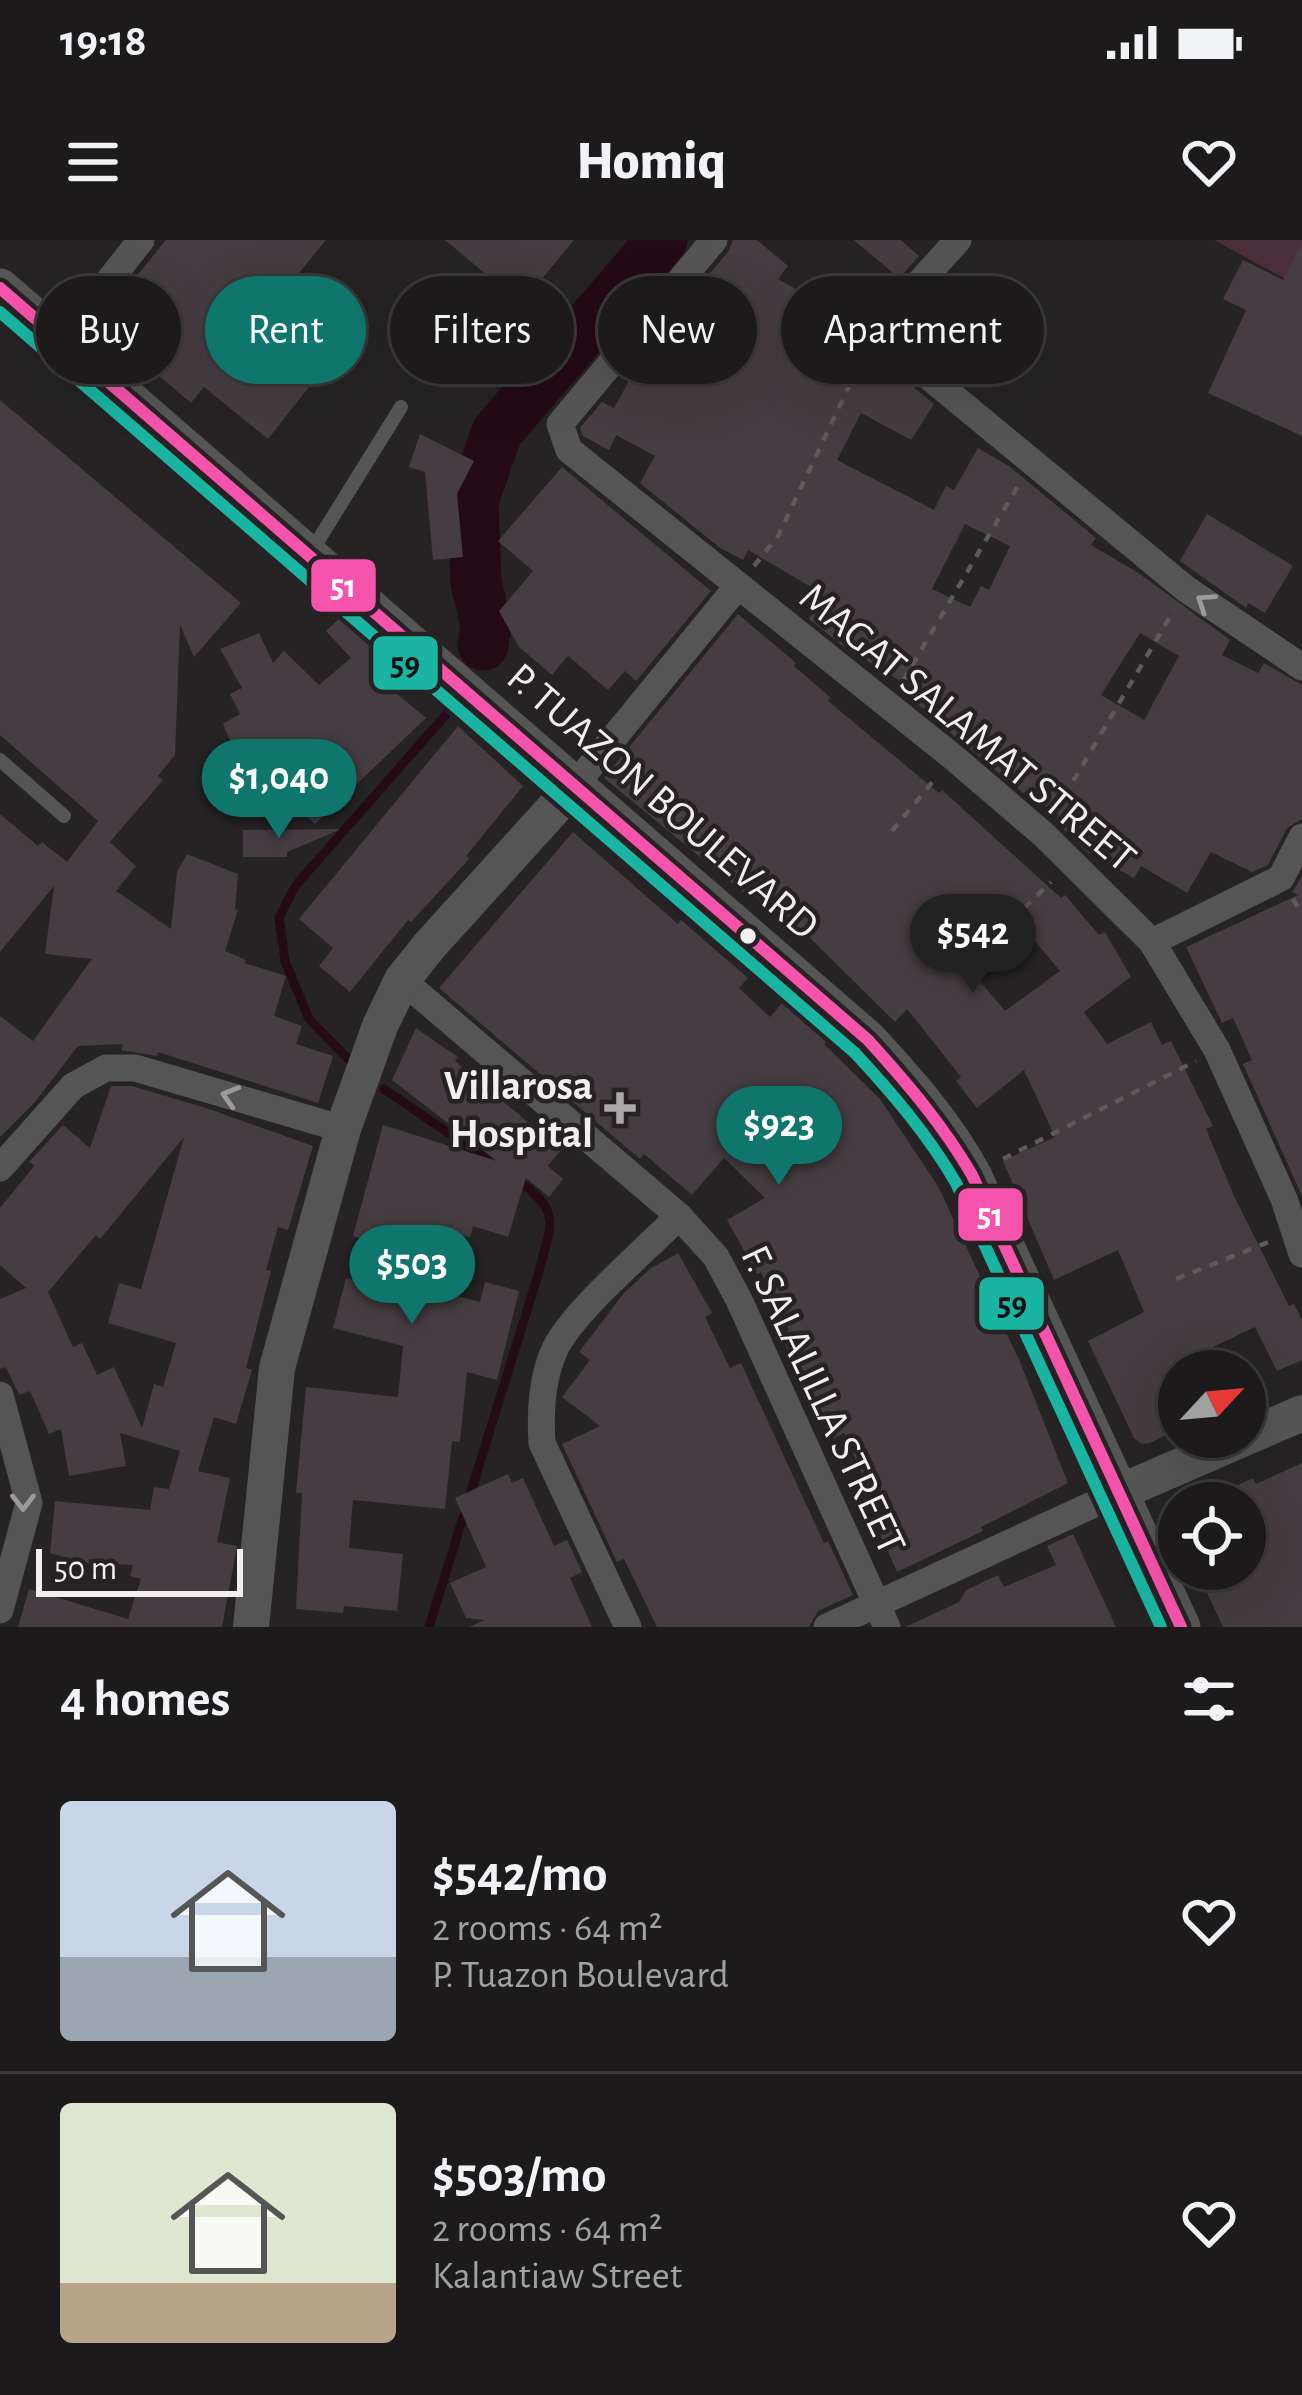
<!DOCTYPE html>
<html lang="en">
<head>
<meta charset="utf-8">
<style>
  :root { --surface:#1c1a1b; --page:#252324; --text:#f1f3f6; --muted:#a0a1a3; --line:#3a383a; --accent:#0f766e }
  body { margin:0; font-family:"Alegreya Sans",sans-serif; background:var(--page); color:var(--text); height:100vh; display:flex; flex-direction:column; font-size:45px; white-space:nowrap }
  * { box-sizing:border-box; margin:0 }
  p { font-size:39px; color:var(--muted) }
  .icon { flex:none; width:66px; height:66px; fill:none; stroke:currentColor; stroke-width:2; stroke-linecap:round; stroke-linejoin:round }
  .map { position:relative; height:1387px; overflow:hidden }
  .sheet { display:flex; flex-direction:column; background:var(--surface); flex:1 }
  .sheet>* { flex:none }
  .guide { position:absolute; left:36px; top:36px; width:1230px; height:108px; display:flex; gap:24px }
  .needle { width:78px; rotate:64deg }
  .buttons { position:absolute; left:1158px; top:1110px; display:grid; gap:24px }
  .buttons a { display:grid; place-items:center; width:108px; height:108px; border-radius:50%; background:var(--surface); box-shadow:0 12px 48px #0002,0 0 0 3px var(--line); font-size:60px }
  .scale { position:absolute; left:36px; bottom:30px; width:207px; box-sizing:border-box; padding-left:12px; border:6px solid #f2eff0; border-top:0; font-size:33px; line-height:42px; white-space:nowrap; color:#f2eff0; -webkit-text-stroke:9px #262223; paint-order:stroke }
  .price { position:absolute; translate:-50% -102px; padding:0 27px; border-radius:42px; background:var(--accent); color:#fff; font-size:39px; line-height:78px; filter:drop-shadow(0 3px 6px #0008) }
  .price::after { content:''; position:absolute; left:50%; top:72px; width:36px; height:27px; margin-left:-18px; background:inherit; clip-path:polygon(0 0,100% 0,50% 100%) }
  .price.current { background:#222; color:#fff }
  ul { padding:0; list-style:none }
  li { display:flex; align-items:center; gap:36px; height:300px; padding:0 60px }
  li+li { border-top:3px solid var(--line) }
  li span { display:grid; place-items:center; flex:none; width:336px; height:240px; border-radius:12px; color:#555 }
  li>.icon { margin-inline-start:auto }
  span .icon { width:144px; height:144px; fill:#fffc; stroke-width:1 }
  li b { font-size:51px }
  h2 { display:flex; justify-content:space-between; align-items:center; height:144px; padding:0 60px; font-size:51px }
  .pill { padding:0 42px; border-radius:54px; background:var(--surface); box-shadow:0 12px 48px #0002,0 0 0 3px var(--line); font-size:42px; line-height:108px }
  .pill.current { background:var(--accent); color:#fff }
  .status { display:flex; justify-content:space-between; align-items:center; height:84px; padding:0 60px; background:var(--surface); direction:ltr }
  .status svg { height:33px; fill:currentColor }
  header { display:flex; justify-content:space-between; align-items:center; height:156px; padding:0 60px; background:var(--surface); font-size:54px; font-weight:800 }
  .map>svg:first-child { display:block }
  .green { fill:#4a2e39 }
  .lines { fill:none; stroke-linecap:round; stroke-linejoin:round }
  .stream { stroke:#240a15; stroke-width:9 }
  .river { stroke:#240a15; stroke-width:51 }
  .building { fill:#453d41; fill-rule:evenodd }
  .path { stroke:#5c5a5b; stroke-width:4.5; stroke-dasharray:9 9; stroke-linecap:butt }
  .service { stroke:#565555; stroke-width:14 }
  .minor { stroke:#565555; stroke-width:27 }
  .tertiary { stroke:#565555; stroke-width:36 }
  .secondary { stroke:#565555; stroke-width:39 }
  .bus-1-casing { stroke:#262223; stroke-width:21 }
  .bus-2-casing { stroke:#262223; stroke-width:21 }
  .bus-1 { stroke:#f653ac; stroke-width:12 }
  .bus-2 { stroke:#1ab4a2; stroke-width:12 }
  .oneway { stroke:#9c9a9b }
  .bus-dot { fill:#f2eff0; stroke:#262223; stroke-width:4.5 }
  .poi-dot { fill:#aaa8a9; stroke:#262223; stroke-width:4.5 }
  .labels { text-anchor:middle; stroke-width:9; stroke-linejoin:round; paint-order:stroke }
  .street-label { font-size:42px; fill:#f2eff0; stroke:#262223 }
  .poi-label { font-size:42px; font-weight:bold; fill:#f2eff0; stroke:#262223; text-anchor:end }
  .line-badge { stroke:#262223; stroke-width:4.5 }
  .badge-label { font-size:33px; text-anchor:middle; font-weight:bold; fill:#fff }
  .pale-badge-label { font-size:33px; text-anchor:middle; font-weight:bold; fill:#111 }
</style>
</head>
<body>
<div class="status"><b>19:18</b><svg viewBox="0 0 49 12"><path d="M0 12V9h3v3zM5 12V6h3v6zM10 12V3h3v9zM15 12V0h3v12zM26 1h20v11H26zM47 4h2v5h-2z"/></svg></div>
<header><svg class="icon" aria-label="menu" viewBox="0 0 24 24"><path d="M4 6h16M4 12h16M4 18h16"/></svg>Homiq<svg class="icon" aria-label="heart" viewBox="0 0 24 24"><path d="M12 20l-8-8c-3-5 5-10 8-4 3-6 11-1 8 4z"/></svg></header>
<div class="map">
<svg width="1302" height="1387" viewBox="0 0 1302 1387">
  <rect width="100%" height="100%" fill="#252324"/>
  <path class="green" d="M 1214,0 L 1302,0 L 1302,48 Z"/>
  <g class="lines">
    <path class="stream" d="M 352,823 L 309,779 L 285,721 L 279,677 L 296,645 L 451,469
      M 384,849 L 488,920
      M 429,1387 L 538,1035 C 550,985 564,973 517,940"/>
    <path class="river" d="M 483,405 L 486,385 L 476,343 L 473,261 L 497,192 L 662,0"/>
  </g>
  <path class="building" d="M 166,0 L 326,0 L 285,50 L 347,99 L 268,199 L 204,147 L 191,163 L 115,99 L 109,89 L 106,80 L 114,64 Z
    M 445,0 L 574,0 L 521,64 Z
    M 733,0 L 757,0 L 788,26 L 778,39 L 847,78 L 836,97 L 884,123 L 934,164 L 911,200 L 861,173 L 837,220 L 934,270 L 946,246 L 954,250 L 978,208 L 1009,226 L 1096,298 L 1091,305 L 1137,332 L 1230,400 L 1222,415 L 1258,433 L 1264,423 L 1302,445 L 1302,579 L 1287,588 L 1268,625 L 1252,632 L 1211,612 L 1187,653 L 1141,626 L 1134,638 L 1088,613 L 1055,581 L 1059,574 L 1028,557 L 941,485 L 943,481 L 913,462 L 919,452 L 844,407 L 809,379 L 823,354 L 748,310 L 743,320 L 720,308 L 640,243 L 655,216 L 616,195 L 609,210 L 583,196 L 580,188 L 602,162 L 614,168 L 645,112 L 649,114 L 661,91 L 728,12 ZM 965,284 L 1010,306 L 989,350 L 981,346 L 970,367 L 932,349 ZM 1140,393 L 1179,416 L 1144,480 L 1101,455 Z
    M 854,0 L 901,0 L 919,16 L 899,38 Z
    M 1302,2 L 1302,196 L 1208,153 L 1246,70 L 1223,59 L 1243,20 L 1283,40 Z
    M 0,160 L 241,363 L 194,417 L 180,385 L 175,515 L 158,536 L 163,540 L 110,602 L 136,626 L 116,651 L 171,689 L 177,632 L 187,614 L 238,634 L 235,669 L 238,670 L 225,711 L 246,720 L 244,723 L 286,736 L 274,776 L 302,786 L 296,804 L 333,816 L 318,863 L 158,812 L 157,816 L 121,810 L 123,804 L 78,806 L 35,862 L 0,897 L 0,776 L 33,801 L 92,719 L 45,714 L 54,646 L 0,712 L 0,574 L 38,606 L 42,602 L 67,622 L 98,581 L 0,495 Z
    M 420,194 L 474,221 L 457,254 L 463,317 L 433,320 L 425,232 L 409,227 Z
    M 562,227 L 711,351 L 636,441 L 625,431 L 608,450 L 568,416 L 552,435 L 519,407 L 499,371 L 533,331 L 498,301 Z
    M 1207,274 L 1293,326 L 1265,373 L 1248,363 L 1246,368 L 1180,321 Z
    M 738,374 L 796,423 L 794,426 L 830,457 L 828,461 L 939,553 L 942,550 L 1061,658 L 1065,655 L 1099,695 L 1105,692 L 1131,737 L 1084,772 L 1107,804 L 1151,782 L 1162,805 L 1171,801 L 1213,886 L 1206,889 L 1234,956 L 1289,1066 L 1294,1064 L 1302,1080 L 1302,1120 L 1277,1131 L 1255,1087 L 1211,1108 L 1222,1131 L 1179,1131 L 1179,1189 L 1150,1203 L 1142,1204 L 1134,1198 L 1088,1101 L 1144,1072 L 1118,1010 L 1054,1040 L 1003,921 L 1055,897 L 1024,830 L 977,868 L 956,841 L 961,837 L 907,769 L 895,782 L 807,695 L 805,698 L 754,655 L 751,659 L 604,538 ZM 1013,675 L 1060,731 L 1005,771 L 968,727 Z
    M 342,376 L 404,433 L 390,448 L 426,478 L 315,584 L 254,531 L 222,565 L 203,548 L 235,512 L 223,484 L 240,474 L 230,454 L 242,448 L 220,409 L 259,393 L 273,423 L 284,411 L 319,445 L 351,418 L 326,391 Z
    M 458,486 L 523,546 L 466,616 L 469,619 L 411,682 L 408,680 L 350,752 L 319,726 L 333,708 L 299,679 Z
    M 243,590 L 339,589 L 339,590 L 287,612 L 287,617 L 243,617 Z
    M 573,592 L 678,684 L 681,680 L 748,738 L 739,748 L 770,777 L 783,762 L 827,801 L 824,804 L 880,859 L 938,946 L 1020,1122 L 1068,1243 L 981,1287 L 983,1291 L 897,1332 L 867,1264 L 874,1261 L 844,1193 L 833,1199 L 780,1095 L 789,1090 L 761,1032 L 757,1034 L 727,980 L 765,958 L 724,918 L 692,955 L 644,914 L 640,919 L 439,748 Z
    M 1302,636 L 1302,956 L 1243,824 L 1252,820 L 1233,778 L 1222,783 L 1186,707 L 1298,655 L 1292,652 Z
    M 416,788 L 458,817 L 455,821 L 561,910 L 548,926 L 563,939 L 549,957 L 526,938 L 508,997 L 473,986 L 470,998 L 432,986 L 416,1045 L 480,1062 L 485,1042 L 519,1051 L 497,1140 L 467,1132 L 460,1202 L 452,1201 L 445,1269 L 353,1260 L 349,1308 L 403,1314 L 397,1371 L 344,1366 L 343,1373 L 296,1369 L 302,1253 L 296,1253 L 306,1147 L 398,1157 L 403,1106 L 333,1088 L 346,1038 L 369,1044 L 380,1004 L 353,996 L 383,885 L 497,921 L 392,840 Z
    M 111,846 L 132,846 L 206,868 L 313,906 L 288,990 L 278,987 L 266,1030 L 271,1031 L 246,1128 L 252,1130 L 236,1184 L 214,1177 L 198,1231 L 230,1238 L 217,1302 L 237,1306 L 222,1387 L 18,1387 L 29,1349 L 128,1379 L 141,1339 L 130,1336 L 133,1325 L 85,1323 L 50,1313 L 55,1261 L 150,1270 L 154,1247 L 169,1249 L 180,1211 L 120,1193 L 126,1226 L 69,1236 L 61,1189 L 49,1194 L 30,1151 L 19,1155 L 6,1127 L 0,1129 L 0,1059 L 26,1048 L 0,1025 L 0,968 L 34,926 L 29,922 L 63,885 L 90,908 ZM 184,897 L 141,1049 L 119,1043 L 108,1083 L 176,1103 L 163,1147 L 154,1144 L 142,1188 L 114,1127 L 97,1135 L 82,1103 L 73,1107 L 48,1052 L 96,995 L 100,999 Z
    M 678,1013 L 712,1073 L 705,1077 L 730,1128 L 741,1123 L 824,1303 L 828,1301 L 853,1355 L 818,1371 L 809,1387 L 657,1387 L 624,1319 L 617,1322 L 562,1204 L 600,1186 L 562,1157 L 590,1120 L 579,1112 L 624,1053 L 651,1028 Z
    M 1302,1223 L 1302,1387 L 1223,1387 L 1196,1329 L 1245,1329 L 1245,1263 L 1199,1263 L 1253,1238 L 1256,1244 Z
    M 508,1234 L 512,1243 L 523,1238 L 554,1306 L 567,1300 L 582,1332 L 570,1338 L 592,1387 L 469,1387 L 485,1380 L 466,1378 L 450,1343 L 486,1327 L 455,1258 Z
    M 1073,1294 L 1116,1387 L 905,1387 L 959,1362 L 966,1350 L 998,1335 L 1004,1347 L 1056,1325 L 1047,1306 Z"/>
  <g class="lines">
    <path class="path" d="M 754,326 L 778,296 L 862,119
      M 903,441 L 1019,244
      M 1055,572 L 1174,370
      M 892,591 L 934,540
      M 1293,659 L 1302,674
      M 998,693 L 1051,642
      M 1003,919 L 1196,821
      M 1176,1039 L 1271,1001"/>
    <path class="service" d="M 311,312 L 401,167
      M 0,520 L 64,576"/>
    <path class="minor" d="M 714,0 L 560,184 L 569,210 L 953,517 L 1043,594 L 1152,702 L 1217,810 L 1284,959 L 1302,1014
      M 958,0 L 875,92 L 1186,349 L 1302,427
      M 60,103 L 141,0
      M 575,545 L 737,347
      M 1152,702 L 1281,638 L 1302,597
      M 402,740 L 679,976 L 716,1017 L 739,1060 L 887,1387
      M 0,928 L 73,846 L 106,828 L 135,828 L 343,889
      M 0,1155 L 29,1263 L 0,1370
      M 628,1387 L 542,1203 C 540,1172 542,1137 555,1109 C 573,1071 647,1009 679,976
      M 827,1387 L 1118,1253"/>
    <path class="tertiary" d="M 1118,1253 L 1302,1173
      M 251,1387 L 277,1128 L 343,889 L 380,786 L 402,740 L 430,705 L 575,545"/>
    <path class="secondary" d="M 0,48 L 868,800 C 908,844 943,882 972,935 L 1181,1387"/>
    <defs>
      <path id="bus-1" d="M 0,48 L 868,800 C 907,843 943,885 972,935 L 1181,1387"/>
      <path id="bus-2" d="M 0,72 L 855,813 C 893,854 928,895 956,943 L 1161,1387"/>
    </defs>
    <use href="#bus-1" class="bus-1-casing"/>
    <use href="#bus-2" class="bus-2-casing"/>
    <use href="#bus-1" class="bus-1"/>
    <use href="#bus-2" class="bus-2"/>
  </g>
  <defs><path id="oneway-chevron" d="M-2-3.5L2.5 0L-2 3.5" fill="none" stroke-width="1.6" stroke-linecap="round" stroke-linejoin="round" transform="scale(3)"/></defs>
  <g class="oneway">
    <use href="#oneway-chevron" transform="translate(1205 362) rotate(-146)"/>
    <use href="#oneway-chevron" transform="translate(230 856) rotate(-164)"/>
    <use href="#oneway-chevron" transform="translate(23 1262) rotate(90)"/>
  </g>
  <circle class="bus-dot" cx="748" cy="696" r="10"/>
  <path class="poi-dot" d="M614 850h12v12h12v12h-12v12h-12v-12h-12v-12h12z"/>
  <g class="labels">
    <g class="street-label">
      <text transform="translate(969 486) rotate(40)" y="15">MAGAT SALAMAT STREET</text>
      <text transform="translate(664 560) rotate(41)" y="15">P. TUAZON BOULEVARD</text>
      <text transform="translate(825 1159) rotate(65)" y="15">F. SALALILLA STREET</text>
    </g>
    <g class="poi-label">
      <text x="593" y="859">Villarosa<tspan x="593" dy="48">Hospital</tspan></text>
    </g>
  </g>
  <g class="line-badge">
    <rect x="309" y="317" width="69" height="57" rx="12" fill="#f653ac"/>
    <rect x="371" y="394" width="69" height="58" rx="12" fill="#1ab4a2"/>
    <rect x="956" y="946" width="69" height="57" rx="12" fill="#f653ac"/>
    <rect x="977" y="1035" width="69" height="57" rx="12" fill="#1ab4a2"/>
  </g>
  <g class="badge-label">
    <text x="343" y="357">51</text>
    <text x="990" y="986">51</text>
  </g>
  <g class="pale-badge-label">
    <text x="405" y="435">59</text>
    <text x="1012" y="1075">59</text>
  </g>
</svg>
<div class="buttons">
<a><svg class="needle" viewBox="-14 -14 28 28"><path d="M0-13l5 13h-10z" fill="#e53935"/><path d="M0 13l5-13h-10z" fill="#a0a1a3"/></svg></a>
<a><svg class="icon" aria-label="locate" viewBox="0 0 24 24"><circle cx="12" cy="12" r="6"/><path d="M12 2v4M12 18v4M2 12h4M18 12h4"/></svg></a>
</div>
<div class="scale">50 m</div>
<b class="price" style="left:279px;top:601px">$1,040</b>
<b class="price current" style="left:973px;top:756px">$542</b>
<b class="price" style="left:779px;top:948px">$923</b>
<b class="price" style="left:412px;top:1087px">$503</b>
<div class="guide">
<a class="pill">Buy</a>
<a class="pill current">Rent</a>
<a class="pill">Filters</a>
<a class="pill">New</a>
<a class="pill">Apartment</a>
</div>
</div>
<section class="sheet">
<h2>4 homes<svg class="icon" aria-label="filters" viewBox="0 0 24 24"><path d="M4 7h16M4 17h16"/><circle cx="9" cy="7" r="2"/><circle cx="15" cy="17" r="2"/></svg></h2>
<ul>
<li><span style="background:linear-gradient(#c9d6e8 65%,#9aa5b1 0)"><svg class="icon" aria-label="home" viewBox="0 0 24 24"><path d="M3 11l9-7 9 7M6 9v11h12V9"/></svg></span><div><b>$542/mo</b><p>2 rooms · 64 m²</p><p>P. Tuazon Boulevard</p></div><svg class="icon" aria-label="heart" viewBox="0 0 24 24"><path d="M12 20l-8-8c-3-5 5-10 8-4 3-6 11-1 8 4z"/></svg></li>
<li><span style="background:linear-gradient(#dfe7d0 75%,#b9a48a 0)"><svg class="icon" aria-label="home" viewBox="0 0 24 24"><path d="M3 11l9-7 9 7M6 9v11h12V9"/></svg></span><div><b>$503/mo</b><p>2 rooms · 64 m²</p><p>Kalantiaw Street</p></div><svg class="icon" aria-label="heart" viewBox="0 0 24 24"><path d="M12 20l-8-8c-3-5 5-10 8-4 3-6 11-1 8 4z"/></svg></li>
</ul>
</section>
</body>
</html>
